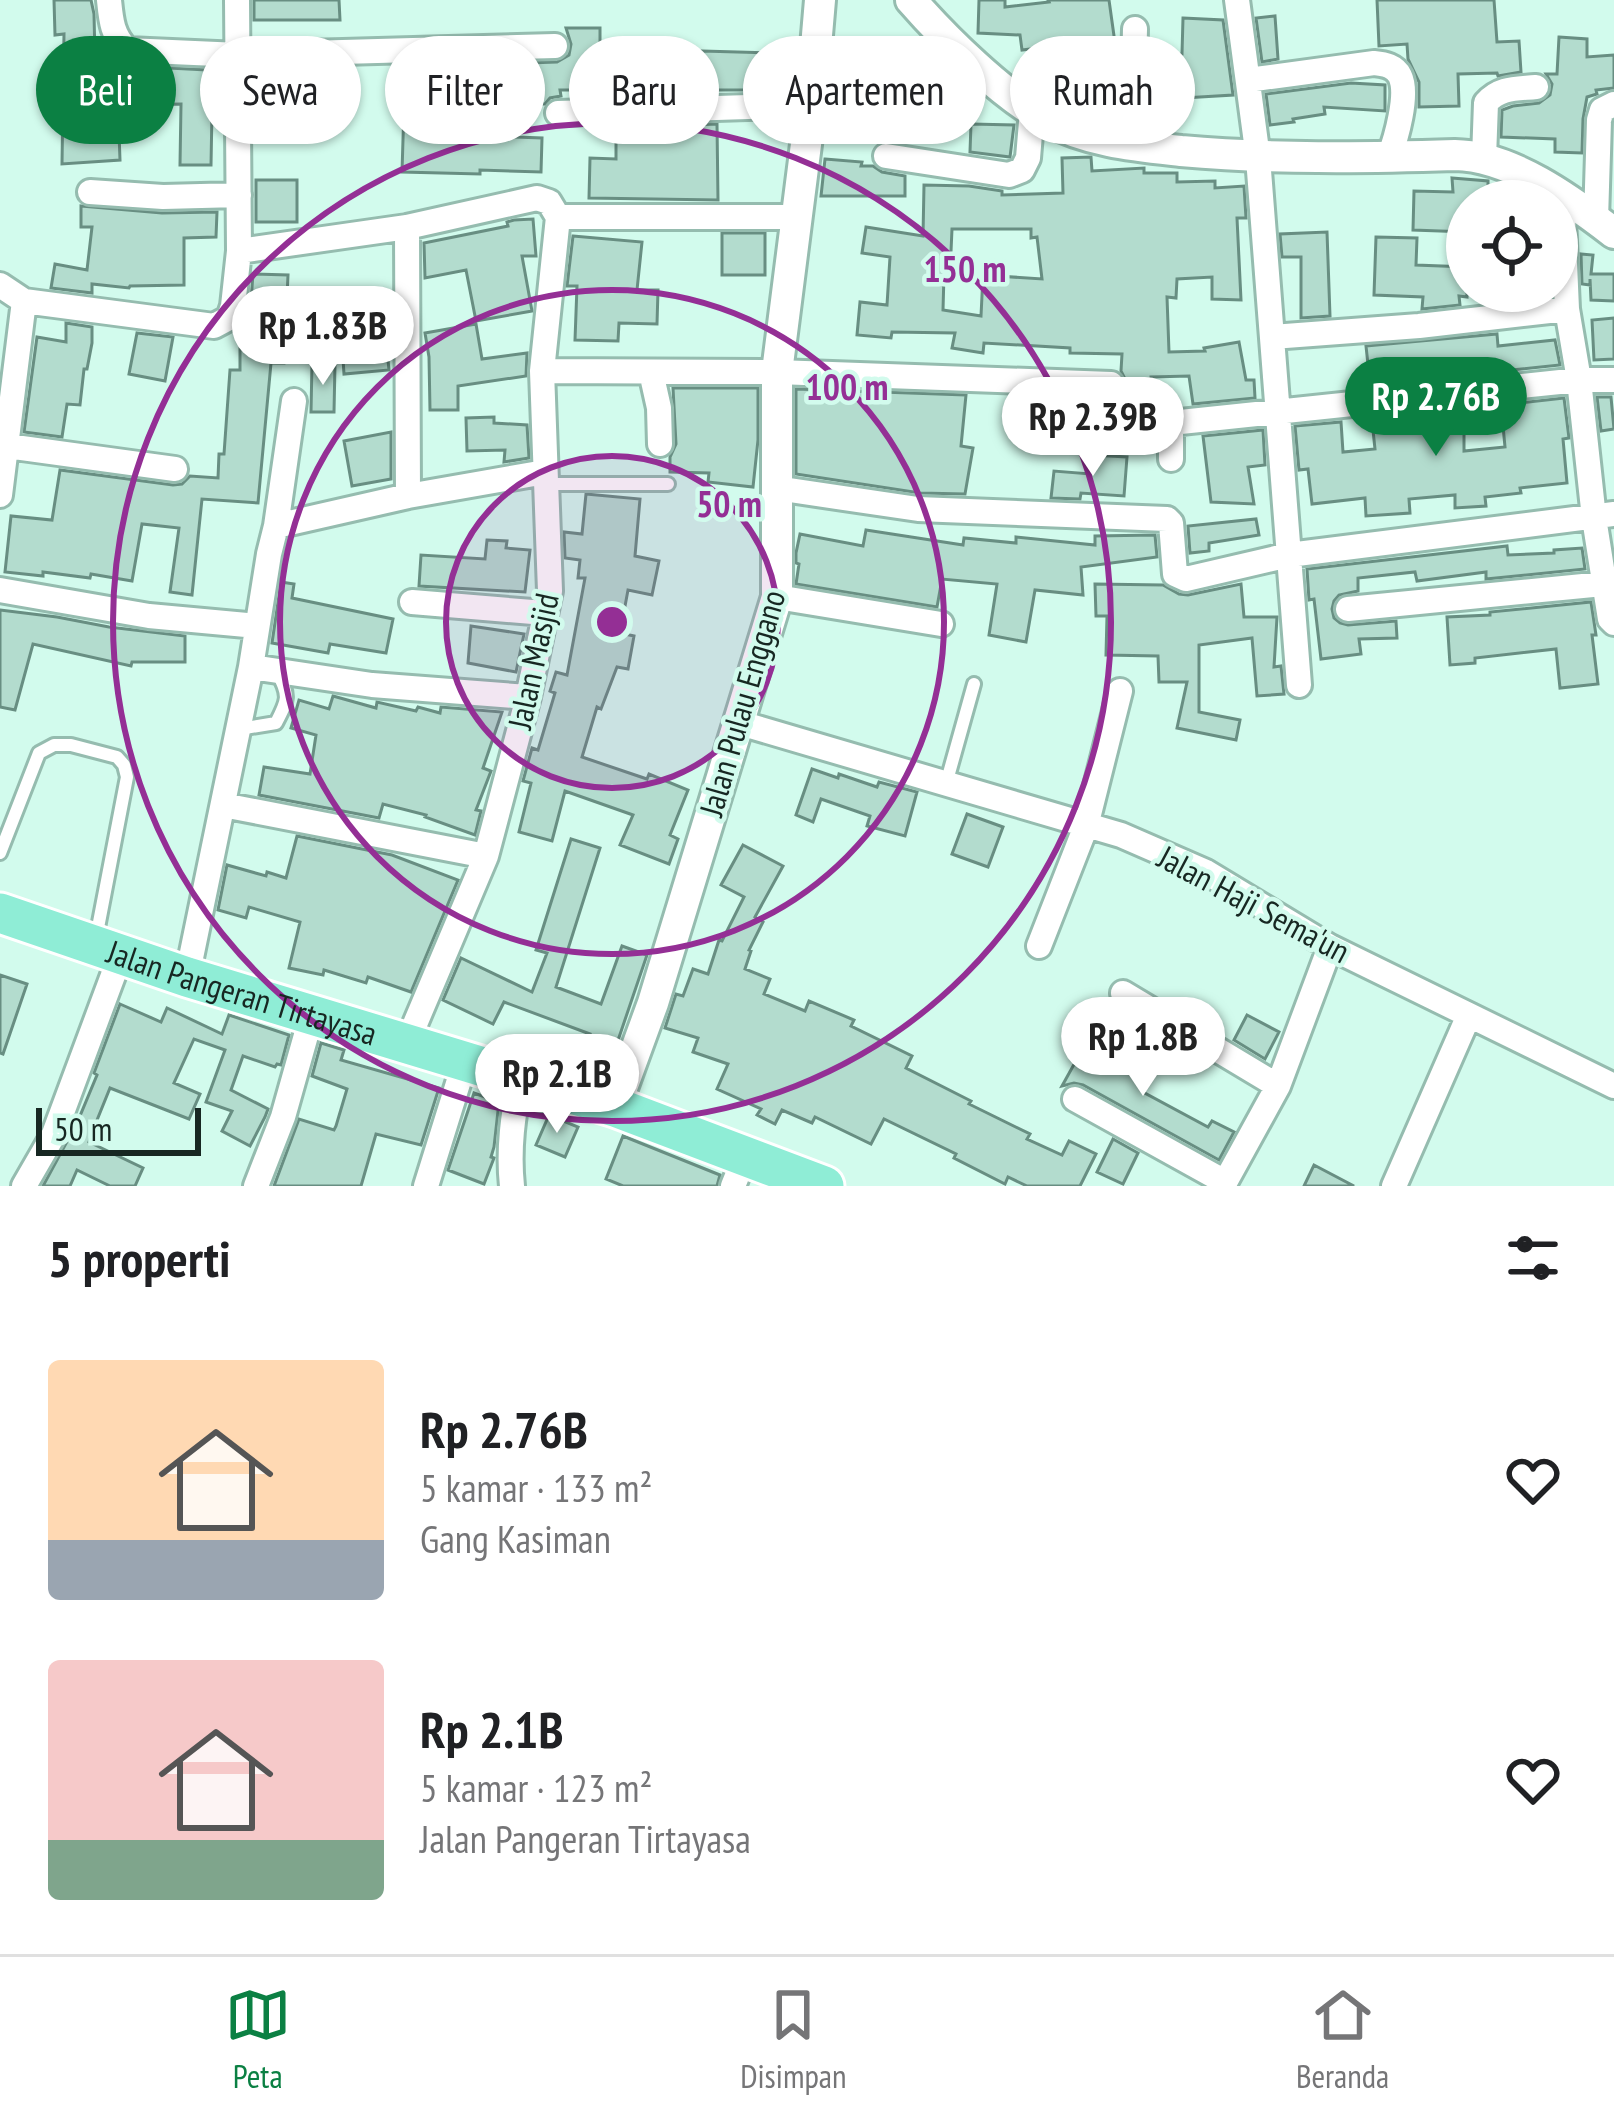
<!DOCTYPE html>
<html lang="id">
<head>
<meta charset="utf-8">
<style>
  :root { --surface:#fff; --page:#f2f2f2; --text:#202124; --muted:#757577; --line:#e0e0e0; --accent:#0b8043 }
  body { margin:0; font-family:"PT Sans Narrow",sans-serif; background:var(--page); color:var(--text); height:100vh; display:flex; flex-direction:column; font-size:45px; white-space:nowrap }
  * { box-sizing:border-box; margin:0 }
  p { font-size:39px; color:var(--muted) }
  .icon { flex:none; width:66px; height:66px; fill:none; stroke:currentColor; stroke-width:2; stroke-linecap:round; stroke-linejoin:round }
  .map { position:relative; height:1186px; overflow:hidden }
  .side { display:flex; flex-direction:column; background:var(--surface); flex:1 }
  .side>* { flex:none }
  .guide { position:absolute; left:36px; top:36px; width:1542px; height:108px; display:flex; gap:24px }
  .fabs { position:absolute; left:1446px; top:180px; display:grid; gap:24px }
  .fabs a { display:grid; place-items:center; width:132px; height:132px; border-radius:50%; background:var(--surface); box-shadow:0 3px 9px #0004; font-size:60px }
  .scale { position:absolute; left:36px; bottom:30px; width:165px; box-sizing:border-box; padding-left:12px; border:6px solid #172722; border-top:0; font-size:33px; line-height:42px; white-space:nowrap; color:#172722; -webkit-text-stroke:9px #d2fbed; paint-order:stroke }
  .price { position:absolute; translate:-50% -102px; padding:0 27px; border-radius:42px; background:#fff; color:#222; font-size:39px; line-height:78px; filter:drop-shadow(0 3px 6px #0008) }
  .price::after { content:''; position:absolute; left:50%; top:72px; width:36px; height:27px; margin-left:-18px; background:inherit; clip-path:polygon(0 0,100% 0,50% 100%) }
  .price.current { background:var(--accent); color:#fff }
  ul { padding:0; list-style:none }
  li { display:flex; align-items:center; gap:36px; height:300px; padding:0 48px }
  li span { display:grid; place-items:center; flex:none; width:336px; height:240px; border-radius:12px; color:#555 }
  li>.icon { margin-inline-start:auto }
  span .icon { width:144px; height:144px; fill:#fffc; stroke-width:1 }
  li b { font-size:51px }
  h2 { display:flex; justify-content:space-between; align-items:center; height:144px; padding:0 48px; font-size:51px }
  .chip { padding:0 42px; border-radius:54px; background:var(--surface); box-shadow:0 3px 9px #0004; font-size:42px; line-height:108px }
  .chip.current { background:var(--accent); color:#fff }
  .tabs { display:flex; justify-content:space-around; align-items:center; height:168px; border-top:3px solid var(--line); background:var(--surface); font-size:33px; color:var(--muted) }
  .tabs a { display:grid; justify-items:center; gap:6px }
  .tabs .current { color:var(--accent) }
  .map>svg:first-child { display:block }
  .building { fill:#b3dcce; stroke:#688e82; stroke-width:3; fill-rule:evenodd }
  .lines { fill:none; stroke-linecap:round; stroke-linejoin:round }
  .service-casing { stroke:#95bcaf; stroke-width:18 }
  .minor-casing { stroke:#95bcaf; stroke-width:30 }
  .tertiary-casing { stroke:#95bcaf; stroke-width:36 }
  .primary-casing { stroke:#fff; stroke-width:45 }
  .service { stroke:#fff; stroke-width:12 }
  .minor { stroke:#fff; stroke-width:24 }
  .tertiary { stroke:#fff; stroke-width:30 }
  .primary { stroke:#8fedd6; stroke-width:39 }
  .ring { fill:none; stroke:#942f95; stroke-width:6 }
  .labels { text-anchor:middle; stroke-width:9; stroke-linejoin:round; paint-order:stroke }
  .street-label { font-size:33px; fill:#172722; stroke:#d2fbed }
  .centre { fill:#942f95; stroke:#d2fbed; stroke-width:6 }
  .ring-label { font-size:36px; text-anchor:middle; font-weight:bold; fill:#942f95; stroke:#d2fbed; stroke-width:9; stroke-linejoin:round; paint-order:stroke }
</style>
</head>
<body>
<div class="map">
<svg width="1614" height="1186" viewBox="0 0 1614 1186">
  <rect width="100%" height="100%" fill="#d2fbed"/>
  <path class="building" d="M 54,0 L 91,0 L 94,14 L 95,58 L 112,58 L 112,65 L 207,70 L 207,111 L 212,111 L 211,165 L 180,165 L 181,104 L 118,105 L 120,160 L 62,164 L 64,34 L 55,35 Z
    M 254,0 L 339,0 L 340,20 L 254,20 Z
    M 979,0 L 1005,0 L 1005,7 L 1049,2 L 1048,0 L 1109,0 L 1115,43 L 1118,43 L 1117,74 L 1070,77 L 1064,45 L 1022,50 L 1020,35 L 978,33 Z
    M 1377,0 L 1494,0 L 1497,42 L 1519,41 L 1521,72 L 1498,76 L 1497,73 L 1458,74 L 1459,106 L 1419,107 L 1419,82 L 1408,59 L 1407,44 L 1379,46 Z
    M 1275,16 L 1278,59 L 1262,62 L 1256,18 Z
    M 1183,18 L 1223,20 L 1233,95 L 1150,100 L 1151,56 L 1182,54 Z
    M 566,28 L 600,28 L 600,52 L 647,50 L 648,84 L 600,86 L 600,90 L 560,90 L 561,96 L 550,98 L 545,104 L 516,104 L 516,137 L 542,138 L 541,172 L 480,170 L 480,174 L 402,172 L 404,107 L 397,106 L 398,67 L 487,64 L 487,69 L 528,69 L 528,63 L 557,62 L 569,55 L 571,44 Z
    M 1559,37 L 1587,39 L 1587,57 L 1614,55 L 1614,88 L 1596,90 L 1597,94 L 1587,97 L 1583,119 L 1582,153 L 1555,152 L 1555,139 L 1501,137 L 1502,110 L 1513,106 L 1539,103 L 1550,95 L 1552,84 L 1546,74 L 1557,74 Z
    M 702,51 L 771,53 L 770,90 L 701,90 Z
    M 843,51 L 895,56 L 954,90 L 934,125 L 893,102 L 890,126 L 835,120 Z
    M 347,68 L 347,119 L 310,119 L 310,107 L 254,107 L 254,71 Z
    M 1351,83 L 1385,85 L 1385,111 L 1324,107 L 1325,114 L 1293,119 L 1294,122 L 1270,125 L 1266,94 Z
    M 717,124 L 718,200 L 589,198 L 590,158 L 616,159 L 616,128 Z
    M 971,124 L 1014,125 L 1010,157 L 970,152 Z
    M 1091,157 L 1092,171 L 1144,168 L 1144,173 L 1177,173 L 1177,182 L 1215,181 L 1215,188 L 1244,186 L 1246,218 L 1237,218 L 1241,300 L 1212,299 L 1212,277 L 1177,279 L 1176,298 L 1167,297 L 1169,352 L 1205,351 L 1204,348 L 1239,342 L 1246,380 L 1254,380 L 1255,398 L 1193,404 L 1189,376 L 1151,377 L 1152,413 L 1125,415 L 1124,394 L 1127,383 L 1121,371 L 1122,354 L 1070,353 L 1070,348 L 984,343 L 983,353 L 952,348 L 955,333 L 892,332 L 891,338 L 857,335 L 860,302 L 887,305 L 890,257 L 862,253 L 866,227 L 923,236 L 924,185 L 969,186 L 1002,191 L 1002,195 L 1063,193 L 1062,158 ZM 952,229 L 1031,229 L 1031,238 L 1037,237 L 1042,279 L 983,275 L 981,316 L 943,310 L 944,274 L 950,274 Z
    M 825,159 L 862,162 L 861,166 L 873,166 L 882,172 L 905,176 L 905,196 L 821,196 Z
    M 1452,178 L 1488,181 L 1488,201 L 1467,201 L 1467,232 L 1413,230 L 1414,191 L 1453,192 Z
    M 256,180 L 297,180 L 297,222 L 256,222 Z
    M 81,206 L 162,213 L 217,212 L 216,237 L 184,238 L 184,285 L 130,286 L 129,288 L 92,284 L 92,293 L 51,288 L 55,264 L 87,270 L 92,227 L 81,227 Z
    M 533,219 L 536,256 L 522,256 L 532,311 L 476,321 L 466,270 L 425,278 L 424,243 L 508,226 L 507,222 L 514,220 Z
    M 1327,232 L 1330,316 L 1301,318 L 1301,257 L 1282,257 L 1280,234 Z
    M 722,233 L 765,233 L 765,275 L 722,275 Z
    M 573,236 L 642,242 L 637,290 L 658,290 L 657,324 L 619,323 L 618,341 L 575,340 L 577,286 L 567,286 Z
    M 1376,237 L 1417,238 L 1416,265 L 1467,267 L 1467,297 L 1459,296 L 1460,305 L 1422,309 L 1423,297 L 1374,295 Z
    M 1581,254 L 1593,255 L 1591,274 L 1614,274 L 1614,301 L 1591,300 L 1590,279 L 1590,285 L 1582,284 Z
    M 253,274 L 288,275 L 284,363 L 271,363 L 258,503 L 202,499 L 192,595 L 170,592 L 179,528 L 142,524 L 132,581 L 91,574 L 90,578 L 43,572 L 43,576 L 5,572 L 11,516 L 52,520 L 60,470 L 173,485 L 182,484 L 190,476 L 218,478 L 219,454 L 224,454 L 230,370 L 240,370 L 240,342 L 248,342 Z
    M 1614,318 L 1614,359 L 1594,360 L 1592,320 Z
    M 66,323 L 92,327 L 92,343 L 87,369 L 84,369 L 80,405 L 67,404 L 62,437 L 24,432 L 37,337 L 66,342 Z
    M 476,324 L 482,359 L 527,353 L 526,376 L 458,386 L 458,410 L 430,410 L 429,357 L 425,333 Z
    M 137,333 L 173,337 L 165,381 L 129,374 Z
    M 1497,334 L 1498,346 L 1555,340 L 1560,365 L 1474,374 L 1474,369 L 1424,374 L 1425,380 L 1401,382 L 1400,372 L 1369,374 L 1366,346 Z
    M 386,340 L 389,370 L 344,374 L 342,344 Z
    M 312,363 L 335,364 L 334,412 L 311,412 Z
    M 673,388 L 758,388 L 758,440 L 753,487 L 708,482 L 709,473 L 670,472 L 670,457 L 676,444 Z
    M 796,389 L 966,395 L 961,446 L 973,448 L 965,494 L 920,493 L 796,474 Z
    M 1597,397 L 1611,397 L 1614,429 L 1601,431 Z
    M 1564,398 L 1569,438 L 1563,439 L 1567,483 L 1520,488 L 1521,493 L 1485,497 L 1486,506 L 1455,508 L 1455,495 L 1409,499 L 1410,513 L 1366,516 L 1365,498 L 1312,504 L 1308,469 L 1299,470 L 1295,426 L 1341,422 L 1343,452 L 1375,449 L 1372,421 L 1444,418 L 1444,411 L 1464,410 L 1464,451 L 1505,447 L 1501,405 Z
    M 494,417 L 494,423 L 527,425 L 529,458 L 504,462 L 505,450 L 467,451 L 466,418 Z
    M 1263,430 L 1265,465 L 1248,467 L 1254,504 L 1211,502 L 1203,436 Z
    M 391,432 L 391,479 L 352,486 L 344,441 Z
    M 1091,455 L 1127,457 L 1124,496 L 1081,493 L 1080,499 L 1051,498 L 1054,471 L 1090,474 Z
    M 586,494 L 640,499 L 635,556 L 659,561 L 652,595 L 628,590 L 620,633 L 634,636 L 628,669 L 617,667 L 601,709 L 597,707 L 582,757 L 647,779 L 649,774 L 688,790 L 670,835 L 678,839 L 669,864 L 620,845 L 633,815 L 565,791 L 552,841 L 519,832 L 531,783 L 523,781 L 532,748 L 538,750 L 555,693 L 550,691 L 556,672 L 567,675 L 585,578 L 578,578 L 580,560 L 565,558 L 564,532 L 582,534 Z
    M 1256,519 L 1259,535 L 1209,543 L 1209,551 L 1190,553 L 1188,526 Z
    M 866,530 L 963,545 L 964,538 L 1016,543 L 1016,537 L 1095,545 L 1095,536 L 1155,535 L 1157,557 L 1081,567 L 1083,595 L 1035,590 L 1026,642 L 989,635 L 997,584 L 942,579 L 937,607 L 796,584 L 799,564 L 796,563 L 796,553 L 800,534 L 863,546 Z
    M 487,540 L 507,541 L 506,548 L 530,550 L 525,592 L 419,586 L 421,555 L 485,559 Z
    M 1507,546 L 1508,555 L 1554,553 L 1554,550 L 1582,548 L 1585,569 L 1486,579 L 1486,572 L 1417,581 L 1415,572 L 1358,578 L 1358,591 L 1339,595 L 1334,601 L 1332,609 L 1334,618 L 1340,623 L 1348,625 L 1396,621 L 1397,638 L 1359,639 L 1361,654 L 1321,659 L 1314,599 L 1309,600 L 1307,569 Z
    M 281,582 L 294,584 L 292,598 L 393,619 L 386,653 L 330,644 L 328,653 L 272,643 Z
    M 1095,584 L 1163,585 L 1179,594 L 1188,595 L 1241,584 L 1244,617 L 1277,617 L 1274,667 L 1281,666 L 1284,694 L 1257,696 L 1252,638 L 1199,645 L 1199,712 L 1240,720 L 1236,740 L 1177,728 L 1187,682 L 1159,682 L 1158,656 L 1106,655 L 1107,616 L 1096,616 Z
    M 1591,602 L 1596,635 L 1592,635 L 1598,684 L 1560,688 L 1556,649 L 1475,658 L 1475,663 L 1450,665 L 1447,617 L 1490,615 L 1490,612 Z
    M 0,610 L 57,617 L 109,627 L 185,636 L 185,662 L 132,662 L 131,666 L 33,644 L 15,710 L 0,707 Z
    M 471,626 L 524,634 L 516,672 L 468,663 Z
    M 333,696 L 376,708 L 377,702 L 416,711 L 418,707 L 440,713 L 441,707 L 502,712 L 483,768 L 491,771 L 476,810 L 481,811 L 475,835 L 425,817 L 426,815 L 383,804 L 379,818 L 259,795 L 264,767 L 310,774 L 316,735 L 291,728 L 299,700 L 329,709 Z
    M 812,769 L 838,778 L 839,774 L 877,787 L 879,782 L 917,792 L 905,836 L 867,826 L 870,816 L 821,799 L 813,822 L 796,815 Z
    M 967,814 L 1003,827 L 988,867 L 952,854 Z
    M 297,836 L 392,855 L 458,880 L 411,992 L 368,977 L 366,983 L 324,970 L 323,975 L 289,968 L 300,922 L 249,907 L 246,918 L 218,910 L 227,865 L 266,876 L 267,872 L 286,878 Z
    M 571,839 L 600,848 L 556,987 L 601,1004 L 622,946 L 647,955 L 613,1055 L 586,1045 L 590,1034 L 504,1002 L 493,1024 L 443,1000 L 461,958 L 532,992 L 547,953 L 536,950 Z
    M 743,845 L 783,866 L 755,917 L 763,922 L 749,950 L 751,951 L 745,969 L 770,979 L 764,994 L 805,1011 L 809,1001 L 854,1020 L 851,1026 L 912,1056 L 906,1068 L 971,1101 L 969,1104 L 1030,1134 L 1027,1139 L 1062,1155 L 1069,1141 L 1096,1154 L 1080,1186 L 1027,1186 L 1008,1177 L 1005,1184 L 954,1158 L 956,1154 L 884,1119 L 871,1144 L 815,1117 L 812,1123 L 782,1110 L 775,1124 L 757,1115 L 761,1109 L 717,1089 L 728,1064 L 693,1052 L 698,1038 L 665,1028 L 676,994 L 683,996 L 693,969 L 708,974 L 719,940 L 722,941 L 744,897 L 721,885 Z
    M 0,975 L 27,984 L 3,1054 L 0,1053 Z
    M 120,1004 L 161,1022 L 167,1008 L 222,1034 L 229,1015 L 289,1035 L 281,1065 L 277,1064 L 275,1067 L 243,1056 L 231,1090 L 268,1109 L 265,1117 L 250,1146 L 222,1131 L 232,1111 L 206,1102 L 225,1050 L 194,1039 L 174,1083 L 200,1094 L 189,1119 L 110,1088 L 93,1130 L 89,1142 L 143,1168 L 135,1186 L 110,1186 L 77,1170 L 70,1186 L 43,1186 L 77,1123 L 97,1075 L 94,1073 Z
    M 1247,1015 L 1279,1032 L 1265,1059 L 1234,1040 Z
    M 1087,1041 L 1105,1053 L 1151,1076 L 1143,1092 L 1208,1127 L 1212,1121 L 1234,1132 L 1219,1160 L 1083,1085 L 1074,1083 L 1062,1086 Z
    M 321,1043 L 344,1050 L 341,1060 L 439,1088 L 421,1145 L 376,1134 L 361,1186 L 274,1186 L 299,1119 L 334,1130 L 336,1126 L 347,1089 L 312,1076 Z
    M 474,1093 L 499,1102 L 494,1147 L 491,1157 L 494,1158 L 484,1184 L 448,1170 Z
    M 549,1115 L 578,1127 L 565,1157 L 536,1145 Z
    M 623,1136 L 720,1175 L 717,1186 L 623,1186 L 606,1179 Z
    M 1113,1139 L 1138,1153 L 1123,1184 L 1097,1172 Z
    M 1314,1165 L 1354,1186 L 1304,1186 Z"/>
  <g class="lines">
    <defs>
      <path id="service" d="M 547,484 L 668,484
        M 239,729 L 276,723 C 288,700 290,696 277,672
        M 946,784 L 974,684
        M 0,853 L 39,753 L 54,745 L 71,745 L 117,757 L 124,765 L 127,777 L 96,938"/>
      <path id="minor" d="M 109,0 C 111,20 112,35 127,50 L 239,55 L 555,46
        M 1237,0 L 1258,158 L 1299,685
        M 1248,80 L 1374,63 C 1385,64 1395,66 1400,76 C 1409,94 1396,139 1389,157
        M 558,113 L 811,105
        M 1132,146 L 1135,29
        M 886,156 L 1009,175 L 1022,170 L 1028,158 L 1032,110
        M 1484,158 L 1486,103 C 1500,87 1517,89 1536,87
        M 90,192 L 163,197 L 239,195
        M 1562,196 L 1567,309 L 1579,380 L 1594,518 L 1610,619 L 1614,623
        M 558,217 L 797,217
        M 1596,220 L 1599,120 L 1602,110 L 1614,104
        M 407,227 L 408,496
        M 239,251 L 407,227 L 537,198 L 549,202 L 558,217 L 542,371 L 550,591 L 528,697 L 486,856 L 407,1043
        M 0,285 L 24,301 L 214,326 L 229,318 L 233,306 L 239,251 L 237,0
        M 1272,337 L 1419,326 L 1567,309
        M 542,371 L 777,372 L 1111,384
        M 651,372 L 659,408 L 660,444
        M 7,446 L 175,469
        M 1171,459 L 1171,423 L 1579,380 L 1614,380
        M 776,488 L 918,509 L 1167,519 L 1171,523 L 1175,574 L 1186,579 L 1289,555 L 1614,514
        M 0,495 L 24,301
        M 276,526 L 294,401
        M 0,590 L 149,616 L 257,626
        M 777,597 L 941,624
        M 412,602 L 545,613
        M 1348,609 L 1603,584
        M 251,667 L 372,685 L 528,697
        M 740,723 L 1121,835 L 1206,872 L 1330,947 L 1614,1086
        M 223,805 L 486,856
        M 1039,946 L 1086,826 L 1120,691
        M 187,977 L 251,667 L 269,554 L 276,526 L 408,496 L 545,472
        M 1123,993 L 1278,1086
        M 1075,1099 L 1225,1182
        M 24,1186 L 54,1134 L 121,954
        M 256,1186 L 283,1117 L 312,1014
        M 426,1186 L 465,1061
        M 512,1186 C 508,1149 513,1115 520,1078
        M 733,1186 L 746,1154
        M 1223,1186 L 1278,1086 L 1330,947
        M 1394,1186 L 1469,1015"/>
      <path id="tertiary" d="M 911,0 C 945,39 1003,96 1048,120 C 1089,142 1136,146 1181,151 C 1273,159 1363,158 1455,155 C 1511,156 1571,200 1614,233
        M 615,1107 L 653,1003 L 777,597 L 777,372 L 811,105 L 820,0"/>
      <g id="primary">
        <path id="s1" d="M 0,913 L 187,977 L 615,1107 L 824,1186"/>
      </g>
    </defs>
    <use href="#service" class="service-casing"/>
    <use href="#minor" class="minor-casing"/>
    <use href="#tertiary" class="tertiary-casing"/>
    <use href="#primary" class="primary-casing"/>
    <use href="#service" class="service"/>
    <use href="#minor" class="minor"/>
    <use href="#tertiary" class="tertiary"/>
    <use href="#primary" class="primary"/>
  </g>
  <circle cx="612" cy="622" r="166" fill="#942f95" fill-opacity=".12"/>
  <g class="ring">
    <circle cx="612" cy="622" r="166"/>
    <circle cx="612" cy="622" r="332"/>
    <circle cx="612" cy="622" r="499"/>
  </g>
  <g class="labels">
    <g class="street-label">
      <text transform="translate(533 661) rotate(-78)" y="12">Jalan Masjid</text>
      <text transform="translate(742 703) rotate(-74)" y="12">Jalan Pulau Enggano</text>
      <text transform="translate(1254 904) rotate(28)" y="12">Jalan Haji Sema'un</text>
      <text dy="12" stroke="none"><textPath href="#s1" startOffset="255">Jalan Pangeran Tirtayasa</textPath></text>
    </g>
  </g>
  <circle cx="612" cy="622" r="18" class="centre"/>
  <g class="ring-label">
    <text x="965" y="282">150 m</text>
    <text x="847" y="400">100 m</text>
    <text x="729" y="517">50 m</text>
  </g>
</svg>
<div class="fabs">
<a><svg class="icon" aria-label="locate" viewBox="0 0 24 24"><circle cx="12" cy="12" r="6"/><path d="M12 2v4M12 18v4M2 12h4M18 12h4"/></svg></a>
</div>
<div class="scale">50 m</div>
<b class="price" style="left:323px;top:388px">Rp 1.83B</b>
<b class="price current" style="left:1436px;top:459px">Rp 2.76B</b>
<b class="price" style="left:1093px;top:479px">Rp 2.39B</b>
<b class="price" style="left:1143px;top:1099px">Rp 1.8B</b>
<b class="price" style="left:557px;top:1136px">Rp 2.1B</b>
<div class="guide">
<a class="chip current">Beli</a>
<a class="chip">Sewa</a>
<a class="chip">Filter</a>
<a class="chip">Baru</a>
<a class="chip">Apartemen</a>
<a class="chip">Rumah</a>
</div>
</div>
<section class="side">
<h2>5 properti<svg class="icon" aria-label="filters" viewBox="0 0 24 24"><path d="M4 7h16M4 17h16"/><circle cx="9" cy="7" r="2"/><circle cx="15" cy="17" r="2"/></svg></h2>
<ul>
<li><span style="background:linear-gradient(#ffd9b3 75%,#9aa5b1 0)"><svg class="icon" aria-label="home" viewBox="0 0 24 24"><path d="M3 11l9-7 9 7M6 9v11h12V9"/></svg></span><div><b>Rp 2.76B</b><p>5 kamar · 133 m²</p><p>Gang Kasiman</p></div><svg class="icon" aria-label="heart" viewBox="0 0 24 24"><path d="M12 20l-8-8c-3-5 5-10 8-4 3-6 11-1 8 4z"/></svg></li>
<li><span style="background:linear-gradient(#f6c9c9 75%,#7fa58c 0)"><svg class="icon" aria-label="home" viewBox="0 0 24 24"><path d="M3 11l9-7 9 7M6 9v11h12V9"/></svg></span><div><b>Rp 2.1B</b><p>5 kamar · 123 m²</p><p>Jalan Pangeran Tirtayasa</p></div><svg class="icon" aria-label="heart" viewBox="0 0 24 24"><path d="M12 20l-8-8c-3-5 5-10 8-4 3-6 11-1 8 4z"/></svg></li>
</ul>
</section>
<nav class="tabs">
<a class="current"><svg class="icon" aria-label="map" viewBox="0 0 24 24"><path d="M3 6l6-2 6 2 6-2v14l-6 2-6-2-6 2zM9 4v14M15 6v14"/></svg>Peta</a>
<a><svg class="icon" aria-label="saved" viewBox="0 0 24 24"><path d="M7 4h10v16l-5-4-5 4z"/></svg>Disimpan</a>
<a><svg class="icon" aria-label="home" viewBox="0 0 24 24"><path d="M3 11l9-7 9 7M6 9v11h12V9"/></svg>Beranda</a>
</nav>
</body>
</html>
